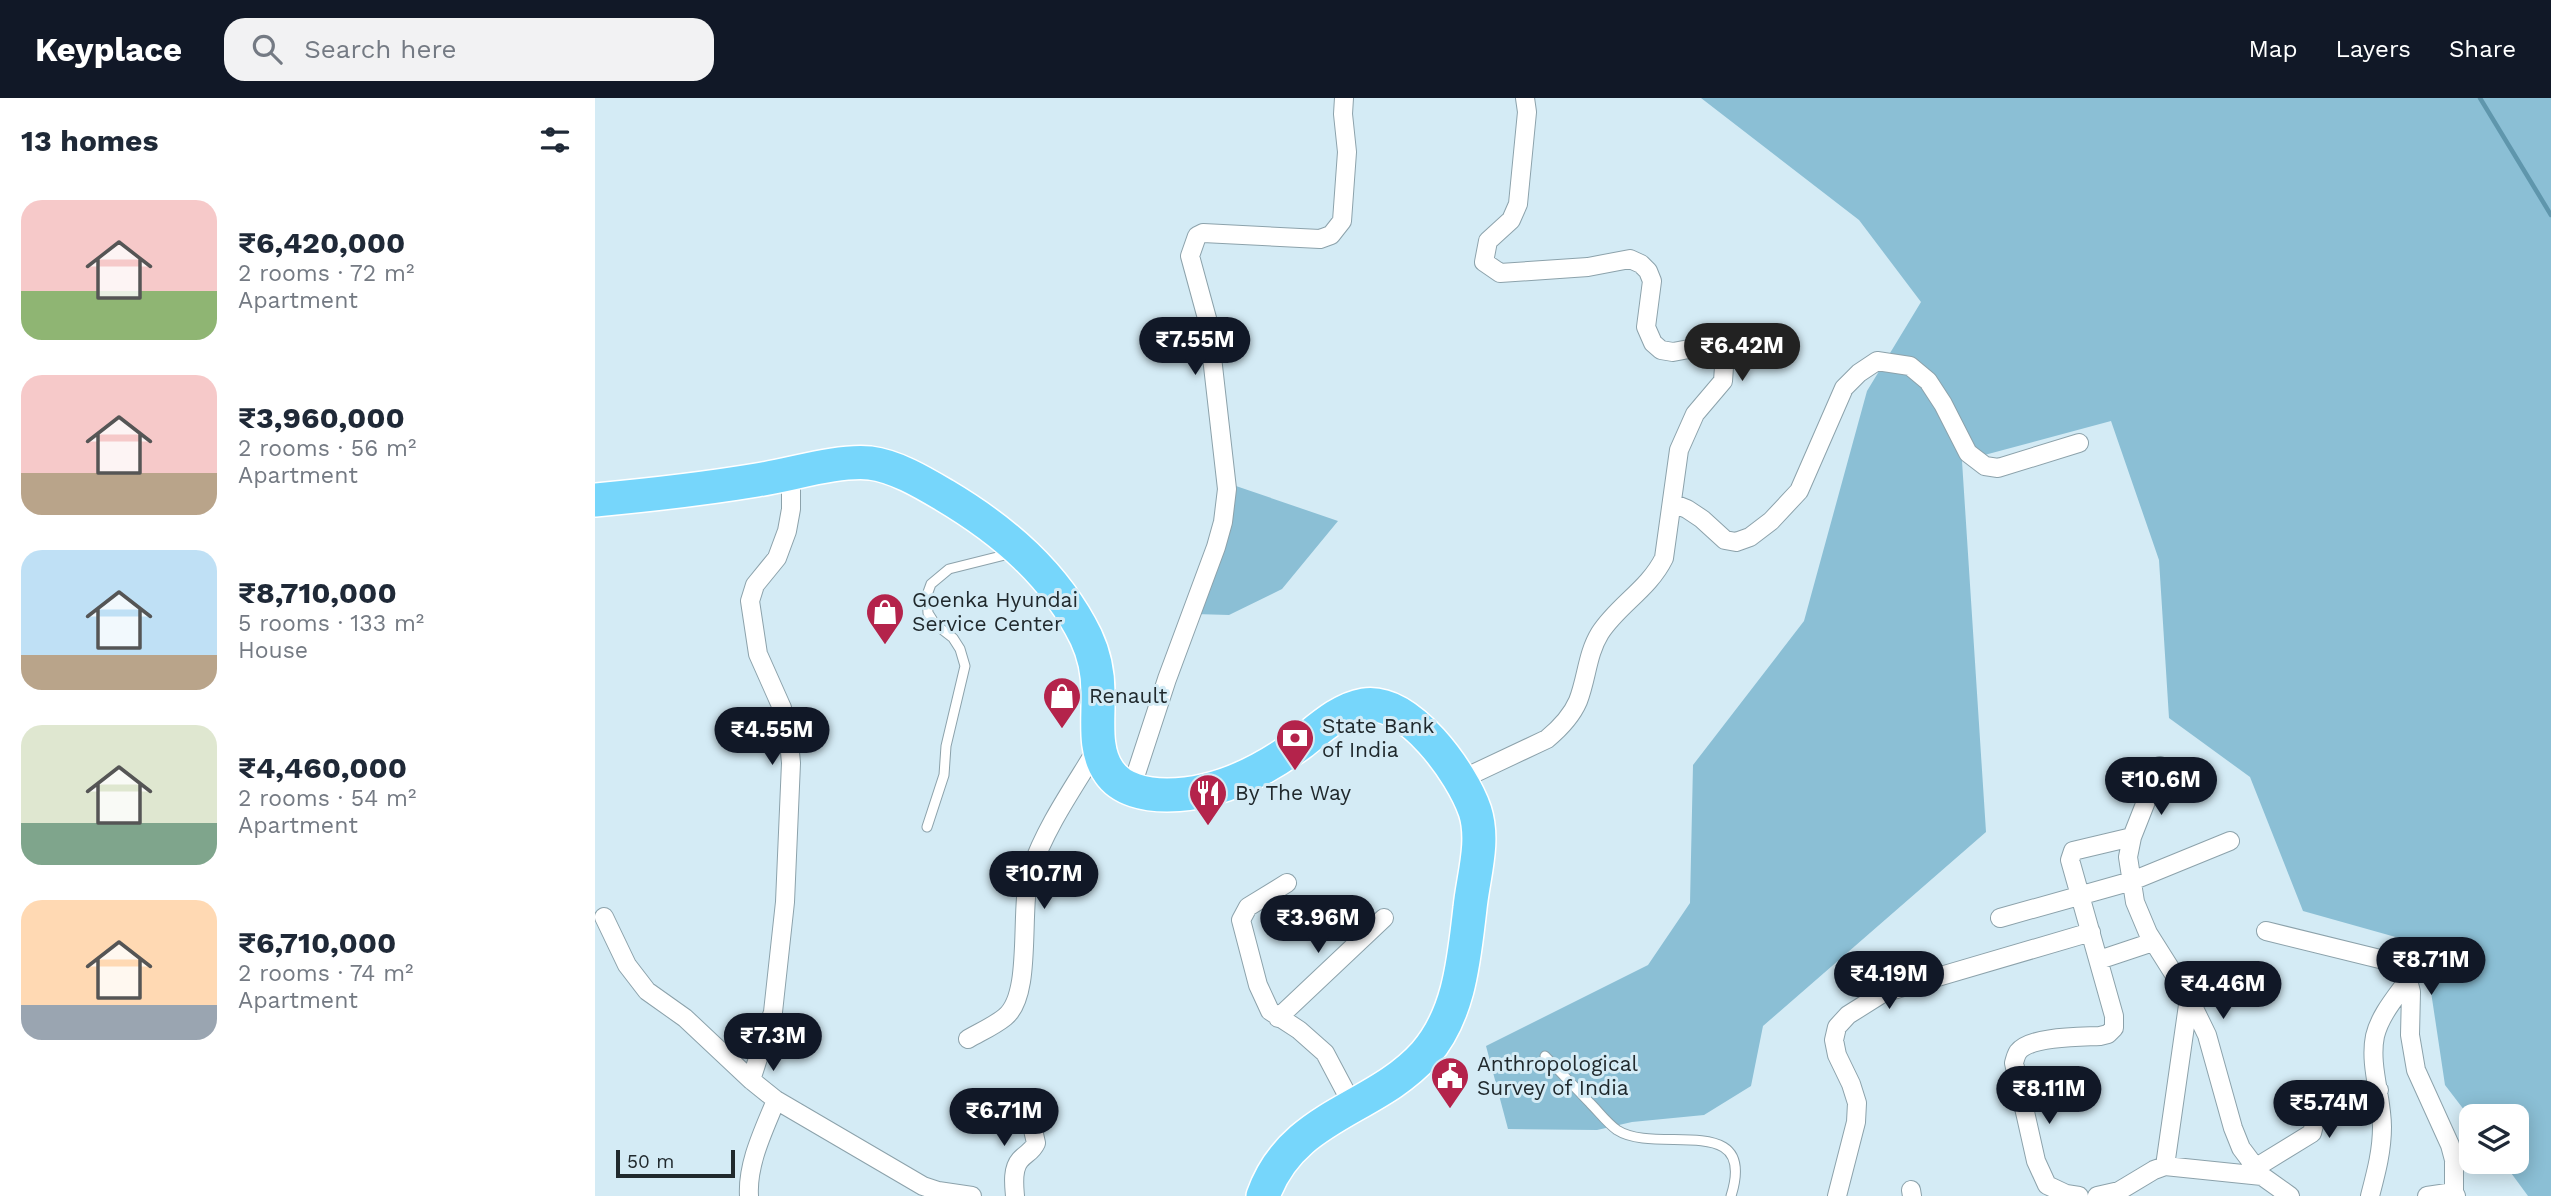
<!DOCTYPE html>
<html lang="en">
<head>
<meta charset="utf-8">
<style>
  :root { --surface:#fff; --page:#f2f2f3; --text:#1f2937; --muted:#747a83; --accent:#111827 }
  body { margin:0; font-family:"Work Sans",sans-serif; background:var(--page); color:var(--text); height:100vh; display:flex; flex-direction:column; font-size:26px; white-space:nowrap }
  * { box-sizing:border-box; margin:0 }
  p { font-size:23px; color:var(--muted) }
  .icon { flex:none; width:38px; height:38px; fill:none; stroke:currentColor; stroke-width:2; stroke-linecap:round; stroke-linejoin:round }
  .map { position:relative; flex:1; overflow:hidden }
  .drawer { display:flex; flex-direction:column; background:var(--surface); width:595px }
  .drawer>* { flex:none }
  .controls { position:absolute; left:1864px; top:1006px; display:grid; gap:14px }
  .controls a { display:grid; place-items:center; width:70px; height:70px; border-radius:14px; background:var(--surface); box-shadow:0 4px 18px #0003; font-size:35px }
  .scale { position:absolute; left:21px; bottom:18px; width:119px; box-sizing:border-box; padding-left:7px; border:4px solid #20292d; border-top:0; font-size:19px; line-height:24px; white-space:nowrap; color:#20292d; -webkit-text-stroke:5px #d4ebf5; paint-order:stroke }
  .price { position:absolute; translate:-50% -60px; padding:0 16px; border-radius:24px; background:var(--accent); color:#fff; font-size:23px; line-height:46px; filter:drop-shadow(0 2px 4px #0008) }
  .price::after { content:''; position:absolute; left:50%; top:42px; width:21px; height:16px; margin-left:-10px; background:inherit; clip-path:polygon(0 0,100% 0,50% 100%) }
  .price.current { background:#222; color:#fff }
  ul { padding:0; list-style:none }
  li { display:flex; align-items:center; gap:21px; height:175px; padding:0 21px }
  li span { display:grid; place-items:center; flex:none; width:196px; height:140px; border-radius:21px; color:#555 }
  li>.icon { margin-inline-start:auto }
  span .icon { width:84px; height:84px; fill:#fffc; stroke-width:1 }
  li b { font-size:30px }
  h2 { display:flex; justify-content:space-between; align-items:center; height:84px; padding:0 21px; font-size:30px }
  header { display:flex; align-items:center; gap:42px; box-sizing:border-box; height:98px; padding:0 35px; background:var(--accent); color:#fff }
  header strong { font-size:33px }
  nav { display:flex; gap:38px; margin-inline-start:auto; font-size:24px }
  .search { width:490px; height:63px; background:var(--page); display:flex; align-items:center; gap:18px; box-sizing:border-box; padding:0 24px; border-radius:21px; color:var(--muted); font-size:26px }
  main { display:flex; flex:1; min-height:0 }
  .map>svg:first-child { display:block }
  .green { fill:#8bbfd5 }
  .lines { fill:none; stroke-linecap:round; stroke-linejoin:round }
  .stream { stroke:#5f96ac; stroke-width:4.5 }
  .lane-casing { stroke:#8ca2ab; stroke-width:11 }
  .street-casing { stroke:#8ca2ab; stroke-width:20 }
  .highway-casing { stroke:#fff; stroke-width:36 }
  .lane { stroke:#fff; stroke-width:9 }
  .street { stroke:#fff; stroke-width:18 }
  .highway { stroke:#76d6fb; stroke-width:33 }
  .labels { text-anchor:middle; stroke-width:6; stroke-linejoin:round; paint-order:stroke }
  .poi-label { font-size:21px; fill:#20292d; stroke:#d4ebf5; text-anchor:start }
</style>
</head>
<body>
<header>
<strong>Keyplace</strong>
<div class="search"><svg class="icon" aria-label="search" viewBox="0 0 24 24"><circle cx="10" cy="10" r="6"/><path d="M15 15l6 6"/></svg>Search here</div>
<nav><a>Map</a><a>Layers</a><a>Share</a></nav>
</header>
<main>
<section class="drawer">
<h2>13 homes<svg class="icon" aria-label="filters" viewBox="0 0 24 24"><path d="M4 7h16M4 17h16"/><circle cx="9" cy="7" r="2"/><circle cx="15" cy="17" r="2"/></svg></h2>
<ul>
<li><span style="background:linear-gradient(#f6c9c9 65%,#8fb573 0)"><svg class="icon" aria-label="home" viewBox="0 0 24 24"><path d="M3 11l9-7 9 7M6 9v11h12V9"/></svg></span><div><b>₹6,420,000</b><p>2 rooms · 72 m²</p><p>Apartment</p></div></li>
<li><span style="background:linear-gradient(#f6c9c9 70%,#b9a48a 0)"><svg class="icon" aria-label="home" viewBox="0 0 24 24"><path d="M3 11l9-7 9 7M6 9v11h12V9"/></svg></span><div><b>₹3,960,000</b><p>2 rooms · 56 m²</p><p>Apartment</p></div></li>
<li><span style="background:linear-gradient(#bfe0f5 75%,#b9a48a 0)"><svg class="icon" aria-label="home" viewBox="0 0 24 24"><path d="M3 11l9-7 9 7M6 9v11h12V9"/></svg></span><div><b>₹8,710,000</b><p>5 rooms · 133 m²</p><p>House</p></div></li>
<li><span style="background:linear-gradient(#dfe7d0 70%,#7fa58c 0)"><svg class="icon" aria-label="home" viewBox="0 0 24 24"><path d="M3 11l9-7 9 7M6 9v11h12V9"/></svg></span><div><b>₹4,460,000</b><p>2 rooms · 54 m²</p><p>Apartment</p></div></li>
<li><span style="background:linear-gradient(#ffd9b3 75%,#9aa5b1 0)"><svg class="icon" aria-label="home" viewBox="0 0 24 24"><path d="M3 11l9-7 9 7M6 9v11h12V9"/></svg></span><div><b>₹6,710,000</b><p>2 rooms · 74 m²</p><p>Apartment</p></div></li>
</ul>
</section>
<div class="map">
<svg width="1956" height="1098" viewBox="0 0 1956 1098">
  <rect width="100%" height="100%" fill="#d4ebf5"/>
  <path class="green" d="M 1106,0 L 1956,0 L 1956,1098 L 1933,1098 L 1908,1064 L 1922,1064 L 1922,1018 L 1876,1018 L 1876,1021 L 1850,987 L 1829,847 L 1708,813 L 1655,679 L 1574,620 L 1564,462 L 1516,323 L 1367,363 L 1391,734 L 1168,928 L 1156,988 L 1109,1017 L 1037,1024 L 1002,1032 L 913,1031 L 891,948 L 1053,867 L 1095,805 L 1098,667 L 1209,523 L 1272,293 L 1326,204 L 1264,122 Z
    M 638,387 L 743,423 L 687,491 L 634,517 L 600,516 Z"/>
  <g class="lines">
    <path class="stream" d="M 1885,0 L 1956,117"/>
    <defs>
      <path id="lane" d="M 332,729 L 349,677 L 351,648 L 370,568 L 365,551 L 358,540 L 340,526 L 333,515 L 332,497 L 336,486 L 354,471 L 418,455
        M 950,958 C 965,974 980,989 995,1005 C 1004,1014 1012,1025 1022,1032 C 1062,1058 1163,1012 1136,1098"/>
      <path id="street" d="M 1077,405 L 1092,411 L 1107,421 L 1130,442 L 1141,444 L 1155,439 L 1176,423 L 1204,393 L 1249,290 L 1264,275 L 1282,263 L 1315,268 L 1333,283 L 1348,306 L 1373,355 L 1390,368 L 1403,370 L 1484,345
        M 1565,668 L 1537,739 L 1533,759 L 1540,804 L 1553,835 L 1594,900 L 1612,937 L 1638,1030 L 1646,1050 L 1667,1078 L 1695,1098
        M 865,682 L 952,641 C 964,631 977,617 983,603 C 992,580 992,556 1005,535 C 1023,507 1054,491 1069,460 L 1084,352 L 1100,316 L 1128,283 L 1129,269 L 1125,260 L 1118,254 L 1094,251 L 1078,254 L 1066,252 L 1058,245 L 1051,229 L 1057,183 L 1053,173 L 1046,166 L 1035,161 L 993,169 L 905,175 L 889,164 L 893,143 L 916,122 L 923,106 L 932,14 L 930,0
        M 536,691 L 572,581 L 621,449 L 628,424 L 632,391 L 613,224 L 595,158 L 602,138 L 608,135 L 725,141 L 736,137 L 747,123 L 752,54 L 748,16 L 749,0
        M 692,785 L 653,809 L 646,822 L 663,887 L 675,913 L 704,932 L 730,955 L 757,1006
        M 9,819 L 32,867 L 52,893 L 90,920 L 156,982 L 181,1002 L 328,1088 L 343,1093 L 377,1098
        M 1405,820 L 1537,783 L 1635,743
        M 1671,833 L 1793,863 L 1806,872 L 1813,882 L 1816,894 L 1815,937 L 1821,972 L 1855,1047 L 1859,1062 L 1859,1094 L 1861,1098
        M 1504,862 L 1558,844
        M 683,920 L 789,820
        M 373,941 C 385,934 399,928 410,919 C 439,896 423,807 436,772 C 451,728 479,689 503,649
        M 156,982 L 178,914 L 190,804 L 196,665 L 193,633 L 187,610 L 163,556 L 155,503 L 160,487 L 182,460 L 192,433 L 196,411 L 196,376
        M 1570,1068 L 1594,900
        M 1660,1070 L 1717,1035 L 1719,1027 L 1712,997 L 1734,993 L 1784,992
        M 1316,1092 L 1317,1098
        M 154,1098 C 152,1065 169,1032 181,1002
        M 420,1098 C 419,1087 417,1071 425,1062 C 431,1055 437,1054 441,1045 L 431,1001
        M 1242,1098 L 1261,1024 L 1262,1005 L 1256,986 L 1242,957 L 1239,942 L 1242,929 L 1253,917 L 1288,895 L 1496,834
        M 1484,1098 L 1471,1096 L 1452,1087 L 1441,1063 L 1419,965 C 1420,961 1421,957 1423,954 C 1435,938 1486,939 1505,938 L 1513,936 L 1519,930 L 1519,918 L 1475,762 L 1478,753 L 1537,739
        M 1502,1098 L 1524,1093 L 1559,1072 L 1570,1068 L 1667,1078
        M 1775,1098 C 1781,1075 1787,1053 1787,1029 C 1787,999 1774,967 1780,938 C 1785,917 1801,899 1813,882
        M 1832,1098 L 1859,1094"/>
      <path id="highway" d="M 0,402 C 54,397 108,391 162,382 C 196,377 240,362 275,365 C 300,368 327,384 349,397 C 408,432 460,476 491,539 C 499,556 503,576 503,594 C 504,620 498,652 514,674 C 526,692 551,697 572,697 C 622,697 667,674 706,645 C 724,631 745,611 769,607 C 814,600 867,675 880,713 C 890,744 878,779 875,810 C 869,860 865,916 830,956 C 779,1013 697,1016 668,1098"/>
    </defs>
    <use href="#lane" class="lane-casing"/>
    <use href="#street" class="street-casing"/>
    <use href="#highway" class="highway-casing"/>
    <use href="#lane" class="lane"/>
    <use href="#street" class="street"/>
    <use href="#highway" class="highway"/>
  </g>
  <defs>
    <symbol id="shop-pin" viewBox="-11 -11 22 30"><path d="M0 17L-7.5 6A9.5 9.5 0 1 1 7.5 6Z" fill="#b4234b" stroke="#d4ebf5"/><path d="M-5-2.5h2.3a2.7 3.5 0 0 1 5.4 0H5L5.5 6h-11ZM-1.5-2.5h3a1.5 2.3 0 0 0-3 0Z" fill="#fff"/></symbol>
    <symbol id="bank-pin" viewBox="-11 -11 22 30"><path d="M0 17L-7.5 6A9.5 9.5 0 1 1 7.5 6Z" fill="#b4234b" stroke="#d4ebf5"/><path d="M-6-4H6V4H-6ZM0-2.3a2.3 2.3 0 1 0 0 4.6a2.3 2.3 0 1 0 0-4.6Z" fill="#fff"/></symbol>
    <symbol id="restaurant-pin" viewBox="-11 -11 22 30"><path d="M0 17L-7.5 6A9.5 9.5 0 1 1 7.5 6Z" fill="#b4234b" stroke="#d4ebf5"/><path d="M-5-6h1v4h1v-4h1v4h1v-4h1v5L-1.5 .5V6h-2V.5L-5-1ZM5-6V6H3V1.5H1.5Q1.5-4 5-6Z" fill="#fff"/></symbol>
    <symbol id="civic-pin" viewBox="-11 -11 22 30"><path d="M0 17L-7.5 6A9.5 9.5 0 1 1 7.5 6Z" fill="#b4234b" stroke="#d4ebf5"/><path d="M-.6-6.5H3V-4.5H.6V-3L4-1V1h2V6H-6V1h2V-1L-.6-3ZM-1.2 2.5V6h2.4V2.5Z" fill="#fff"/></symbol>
  </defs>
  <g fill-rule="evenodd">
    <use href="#shop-pin" x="268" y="492" width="44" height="60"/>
    <use href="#shop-pin" x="445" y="576" width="44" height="60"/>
    <use href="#bank-pin" x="678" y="618" width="44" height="60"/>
    <use href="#restaurant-pin" x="591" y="673" width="44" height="60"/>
    <use href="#civic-pin" x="833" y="956" width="44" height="60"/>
  </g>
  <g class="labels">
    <g class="poi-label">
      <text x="317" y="509">Goenka Hyundai<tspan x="317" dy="24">Service Center</tspan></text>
      <text x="494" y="605">Renault</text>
      <text x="727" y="635">State Bank<tspan x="727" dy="24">of India</tspan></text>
      <text x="640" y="702">By The Way</text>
      <text x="882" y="973">Anthropological<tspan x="882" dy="24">Survey of India</tspan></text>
    </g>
  </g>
</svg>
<div class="controls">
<a><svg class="icon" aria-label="layers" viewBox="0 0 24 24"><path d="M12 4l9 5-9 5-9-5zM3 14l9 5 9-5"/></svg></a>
</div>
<div class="scale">50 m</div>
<b class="price" style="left:600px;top:279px">₹7.55M</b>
<b class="price current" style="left:1147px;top:285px">₹6.42M</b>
<b class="price" style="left:177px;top:669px">₹4.55M</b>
<b class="price" style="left:1566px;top:719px">₹10.6M</b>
<b class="price" style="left:449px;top:813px">₹10.7M</b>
<b class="price" style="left:723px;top:857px">₹3.96M</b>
<b class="price" style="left:1836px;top:899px">₹8.71M</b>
<b class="price" style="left:1294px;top:913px">₹4.19M</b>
<b class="price" style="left:1628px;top:923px">₹4.46M</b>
<b class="price" style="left:178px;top:975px">₹7.3M</b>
<b class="price" style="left:1454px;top:1028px">₹8.11M</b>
<b class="price" style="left:1734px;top:1042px">₹5.74M</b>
<b class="price" style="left:409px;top:1050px">₹6.71M</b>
</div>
</main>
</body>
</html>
